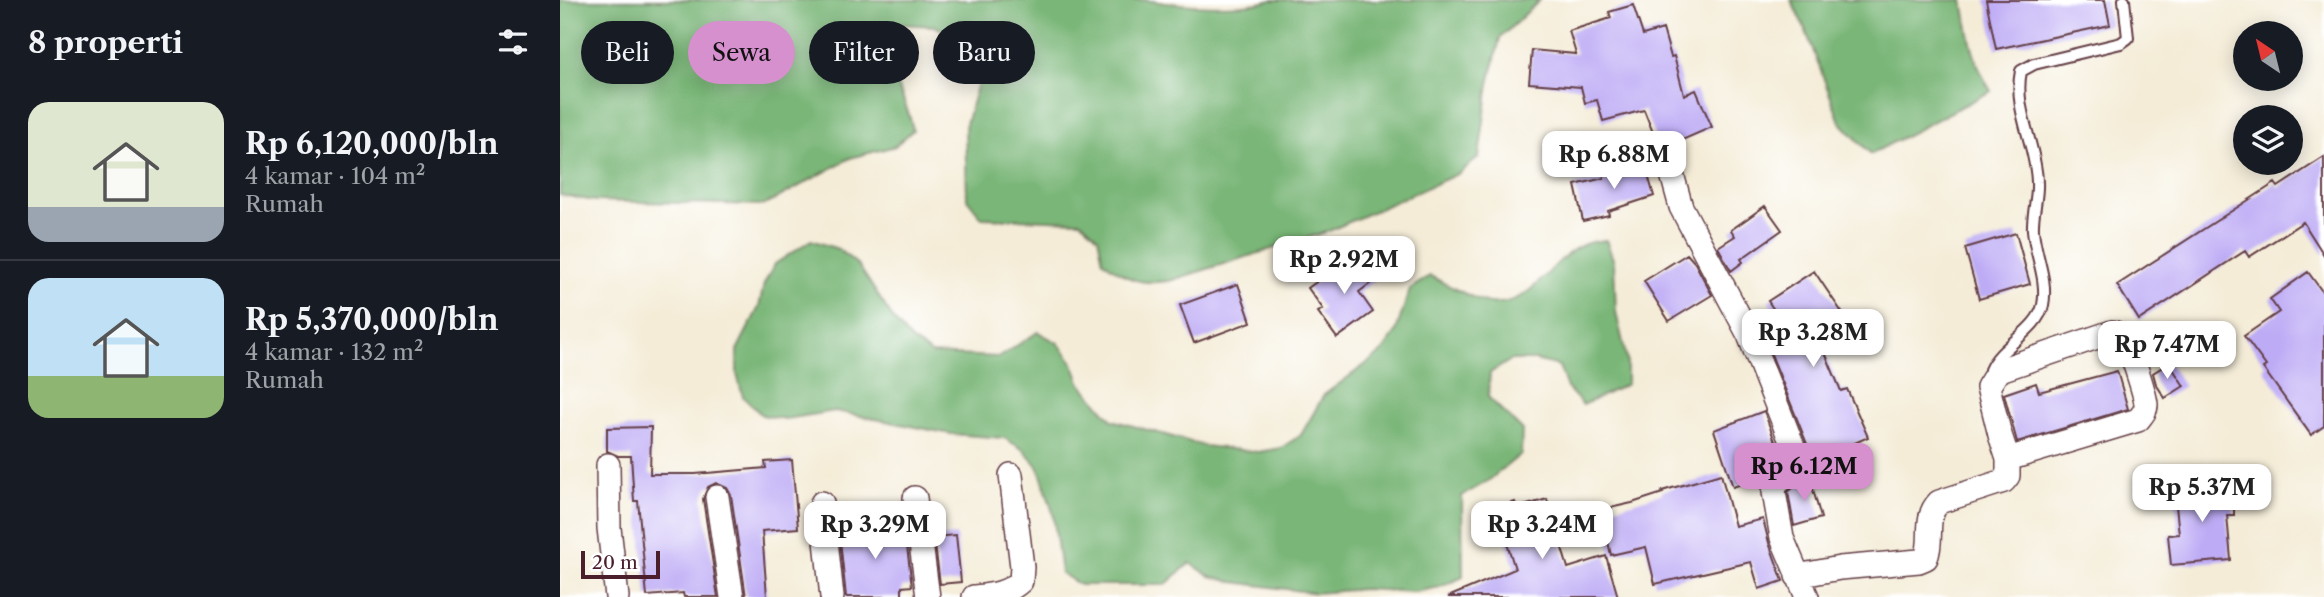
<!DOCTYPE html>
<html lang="id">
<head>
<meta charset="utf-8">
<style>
  :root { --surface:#171b24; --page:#20242c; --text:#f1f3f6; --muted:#9ea1a6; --line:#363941; --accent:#d690ce }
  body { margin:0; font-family:"Libre Caslon Text",serif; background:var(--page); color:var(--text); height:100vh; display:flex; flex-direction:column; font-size:26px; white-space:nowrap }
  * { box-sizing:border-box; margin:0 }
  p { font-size:23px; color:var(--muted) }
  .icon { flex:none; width:38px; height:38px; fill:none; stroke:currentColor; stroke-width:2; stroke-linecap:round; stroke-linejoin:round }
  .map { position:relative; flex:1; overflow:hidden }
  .side { display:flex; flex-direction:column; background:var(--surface); width:560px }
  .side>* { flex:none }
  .top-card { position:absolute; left:21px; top:21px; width:665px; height:63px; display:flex; gap:14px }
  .needle { width:46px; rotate:325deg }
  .buttons { position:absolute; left:1673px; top:21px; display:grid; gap:14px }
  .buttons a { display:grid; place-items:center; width:70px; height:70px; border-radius:50%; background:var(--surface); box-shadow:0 4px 18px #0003; font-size:35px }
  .scale { position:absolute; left:21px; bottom:18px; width:79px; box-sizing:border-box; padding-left:7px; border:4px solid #4a1f2b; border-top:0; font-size:19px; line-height:24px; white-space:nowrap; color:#4a1f2b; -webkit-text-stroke:5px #fff; paint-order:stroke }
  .price { position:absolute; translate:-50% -60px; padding:0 16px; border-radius:14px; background:#fff; color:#222; font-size:23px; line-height:46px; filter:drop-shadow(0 2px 4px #0008) }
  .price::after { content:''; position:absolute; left:50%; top:42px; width:21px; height:16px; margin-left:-10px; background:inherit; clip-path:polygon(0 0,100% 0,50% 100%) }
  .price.selected { background:var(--accent); color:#111 }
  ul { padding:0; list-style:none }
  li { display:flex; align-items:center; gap:21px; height:175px; padding:0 28px }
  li+li { border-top:2px solid var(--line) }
  li span { display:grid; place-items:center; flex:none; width:196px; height:140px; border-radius:21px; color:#555 }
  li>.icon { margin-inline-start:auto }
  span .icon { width:84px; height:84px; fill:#fffc; stroke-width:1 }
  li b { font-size:30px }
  h2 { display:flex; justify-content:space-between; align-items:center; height:84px; padding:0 28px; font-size:30px }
  .tag { padding:0 24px; border-radius:32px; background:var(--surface); box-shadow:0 4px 18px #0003; font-size:24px; line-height:63px }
  .tag.selected { background:var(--accent); color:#111 }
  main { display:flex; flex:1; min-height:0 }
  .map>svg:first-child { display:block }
  .forest { fill:#79b677; stroke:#626a51; stroke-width:2 }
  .building { fill:#bdabf5 }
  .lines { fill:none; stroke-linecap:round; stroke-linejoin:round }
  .lane-casing { stroke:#643e45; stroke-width:14 }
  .street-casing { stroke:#643e45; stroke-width:26 }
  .lane { stroke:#fff; stroke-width:10 }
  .street { stroke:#fff; stroke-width:23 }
</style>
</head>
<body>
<main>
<section class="side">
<h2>8 properti<svg class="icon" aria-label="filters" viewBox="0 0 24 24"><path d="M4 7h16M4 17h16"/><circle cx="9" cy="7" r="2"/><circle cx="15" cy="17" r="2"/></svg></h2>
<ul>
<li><span style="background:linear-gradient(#dfe7d0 75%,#9aa5b1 0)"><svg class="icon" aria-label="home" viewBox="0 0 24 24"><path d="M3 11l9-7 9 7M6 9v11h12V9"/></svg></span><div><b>Rp 6,120,000/bln</b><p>4 kamar · 104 m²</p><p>Rumah</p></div></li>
<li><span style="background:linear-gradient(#bfe0f5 70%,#8fb573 0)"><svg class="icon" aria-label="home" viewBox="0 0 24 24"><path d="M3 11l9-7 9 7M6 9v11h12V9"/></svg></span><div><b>Rp 5,370,000/bln</b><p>4 kamar · 132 m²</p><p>Rumah</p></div></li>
</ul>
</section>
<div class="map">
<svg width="1764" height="597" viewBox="0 0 1764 597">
  <rect width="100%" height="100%" fill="#fff"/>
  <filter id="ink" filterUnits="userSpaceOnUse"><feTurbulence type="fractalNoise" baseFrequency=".0143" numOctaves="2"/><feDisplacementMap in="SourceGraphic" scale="14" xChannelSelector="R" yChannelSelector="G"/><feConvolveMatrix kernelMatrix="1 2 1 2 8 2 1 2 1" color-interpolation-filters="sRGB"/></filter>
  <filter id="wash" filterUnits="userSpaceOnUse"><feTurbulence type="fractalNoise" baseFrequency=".00686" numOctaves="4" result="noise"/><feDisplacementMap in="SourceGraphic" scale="28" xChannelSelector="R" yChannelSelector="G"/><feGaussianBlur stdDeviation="1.57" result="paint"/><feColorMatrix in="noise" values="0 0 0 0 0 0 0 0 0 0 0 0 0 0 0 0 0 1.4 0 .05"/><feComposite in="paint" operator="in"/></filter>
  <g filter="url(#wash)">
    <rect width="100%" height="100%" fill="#f4ecd7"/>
    <path class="forest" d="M 0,0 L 584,0 C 618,5 680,10 712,0 L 980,0 L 940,38 L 929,84 L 919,157 L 900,173 L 769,231 L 609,281 C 577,285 569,280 543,261 L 538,237 L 521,221 L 422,218 L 407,199 L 405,127 L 419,80 L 411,57 L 396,39 L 375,26 L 339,24 L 320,39 C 329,72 346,97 353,130 L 335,146 L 290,158 L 205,205 L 35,201 L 0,195 Z
      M 1231,0 L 1403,0 C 1409,35 1412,61 1431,91 L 1311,154 L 1280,122 L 1246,31 Z
      M 251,240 L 278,249 L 298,265 L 336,323 L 351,340 L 372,354 L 439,357 L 478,332 L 498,343 L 512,361 L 521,384 L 552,420 L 645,446 L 698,452 L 721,448 L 741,435 L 764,395 L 821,353 L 835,334 L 850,289 L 870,276 C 883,282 918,302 930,303 C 975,307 989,258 1025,244 C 1031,241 1039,241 1046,240 L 1054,262 L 1056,312 L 1067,360 L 1067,384 L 1023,405 L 1007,388 L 999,366 L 975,360 L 951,360 L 930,373 L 928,397 L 962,430 L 961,454 L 928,481 L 902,496 L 903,577 L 880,587 L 855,592 L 804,589 L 756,593 L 673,582 L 650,576 L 630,563 L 605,585 L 520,585 L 501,573 L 493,513 L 479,468 L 464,450 L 444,438 L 391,434 L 275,411 L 226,419 L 202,415 L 183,397 L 177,374 L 177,350 L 199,307 L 204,284 L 215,264 Z"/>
    <g id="blocks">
      <path class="building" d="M 1426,0 L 1545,0 L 1550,25 L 1436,49 Z
        M 1073,5 L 1083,35 L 1103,29 L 1111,57 L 1114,56 L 1124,95 L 1136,90 L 1152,127 L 1113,144 L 1104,142 L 1098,145 L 1084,110 L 1043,121 L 1037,100 L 1025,103 L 1021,87 L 969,83 L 972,50 L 1016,54 L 1009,31 L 1051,18 L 1049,12 Z
        M 1764,157 L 1764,255 L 1743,222 L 1689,257 L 1685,251 L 1579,320 L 1557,285 L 1715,183 L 1718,187 Z
        M 1084,161 L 1094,196 L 1048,211 L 1049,215 L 1023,221 L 1015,185 L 1044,178 L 1043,172 Z
        M 1205,206 L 1222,230 L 1181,259 L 1183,262 L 1171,271 L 1158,247 L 1175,236 L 1171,230 Z
        M 1456,233 L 1470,284 L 1419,299 L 1405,248 Z
        M 796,254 L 815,280 L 799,292 L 813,312 L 777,338 L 758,312 L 763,309 L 748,288 Z
        M 1127,254 L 1135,263 L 1152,295 L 1109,321 L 1084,281 Z
        M 1254,271 L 1285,317 L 1258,336 L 1281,391 L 1287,389 L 1308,437 L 1251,463 L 1249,449 L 1207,344 L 1229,332 L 1208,301 Z
        M 1748,272 L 1764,294 L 1764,426 L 1751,435 L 1703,368 L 1706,366 L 1684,336 L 1719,312 L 1710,299 Z
        M 678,284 L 691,322 L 634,343 L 620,305 Z
        M 1609,363 L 1624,386 L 1605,398 L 1596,384 L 1593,373 Z
        M 1557,371 L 1568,409 L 1457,442 L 1444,394 L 1476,383 L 1479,392 Z
        M 1204,411 L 1222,461 L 1205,476 L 1173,487 L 1154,430 Z
        M 91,427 L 90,474 L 135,474 L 206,468 L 205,462 L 232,460 L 238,528 L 202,531 L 207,597 L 186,597 L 171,495 L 167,488 L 156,483 L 148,487 L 143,499 L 158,597 L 124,597 L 123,593 L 87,596 L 78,501 L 74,501 L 71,456 L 58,456 L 47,451 L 47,428 Z
        M 1161,474 L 1175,526 L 1203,519 L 1209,543 L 1223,581 L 1199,589 L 1191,562 L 1095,584 L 1086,547 L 1051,555 L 1041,510 L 1072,503 L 1103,493 L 1102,491 Z
        M 1249,475 L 1261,518 L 1234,526 L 1228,492 Z
        M 1641,484 L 1674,485 L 1674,515 L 1667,515 L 1671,560 L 1611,565 L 1608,535 L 1619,534 L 1614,487 Z
        M 987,499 L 1008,568 L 1046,556 L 1058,597 L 888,597 L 955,569 L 936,508 L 955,502 L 957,508 Z
        M 335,521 L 336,540 L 346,539 L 352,586 L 342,587 L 342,597 L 286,597 L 279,530 L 309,527 L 309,522 Z
        M 396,535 L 401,582 L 380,584 L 374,537 Z"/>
    </g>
  </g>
  <g filter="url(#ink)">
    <use href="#blocks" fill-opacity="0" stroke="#643e45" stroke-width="2"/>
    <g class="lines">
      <defs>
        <path id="lane" d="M 1430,370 C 1440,346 1478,330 1483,305 C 1488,279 1475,255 1473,230 C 1472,214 1478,198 1477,182 C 1476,144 1453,110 1461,71 L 1474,64 L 1561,43 L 1568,38 L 1564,0"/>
        <path id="street" d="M 1107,156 L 1121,207 L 1189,335 L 1236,454 L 1237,468 L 1216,484 L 1214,492 L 1222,538 L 1247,597
          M 48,465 L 49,528 L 57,597
          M 157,497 L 172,597
          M 355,498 L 368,597
          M 262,503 L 272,597
          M 1237,576 L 1280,568 L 1359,561 L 1366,558 C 1374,539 1363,518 1379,502 L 1444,481 L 1448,476 L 1448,459 L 1440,435 L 1428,387 L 1436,374 L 1443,369 L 1552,332 C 1559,334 1562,335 1566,341 C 1570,348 1586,396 1586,405 C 1586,411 1582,415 1578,420 L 1448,459
          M 414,597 C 432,595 447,594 461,581 L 462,567 L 451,475"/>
      </defs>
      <use href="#lane" class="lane-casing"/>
      <use href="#street" class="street-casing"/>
      <use href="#lane" class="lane"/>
      <use href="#street" class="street"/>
    </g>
  </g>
</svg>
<div class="buttons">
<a><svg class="needle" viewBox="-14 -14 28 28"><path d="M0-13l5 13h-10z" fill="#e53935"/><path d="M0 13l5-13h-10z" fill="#9ea1a6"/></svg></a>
<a><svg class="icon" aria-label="layers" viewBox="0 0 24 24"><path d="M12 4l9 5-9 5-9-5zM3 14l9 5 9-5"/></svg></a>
</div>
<div class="scale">20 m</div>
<b class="price" style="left:1054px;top:191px">Rp 6.88M</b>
<b class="price" style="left:784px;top:296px">Rp 2.92M</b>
<b class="price" style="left:1253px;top:369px">Rp 3.28M</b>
<b class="price" style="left:1607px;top:381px">Rp 7.47M</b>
<b class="price selected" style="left:1244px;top:503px">Rp 6.12M</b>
<b class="price" style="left:1642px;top:524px">Rp 5.37M</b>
<b class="price" style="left:315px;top:561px">Rp 3.29M</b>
<b class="price" style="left:982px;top:561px">Rp 3.24M</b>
<div class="top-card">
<a class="tag">Beli</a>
<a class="tag selected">Sewa</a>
<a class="tag">Filter</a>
<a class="tag">Baru</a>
</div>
</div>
</main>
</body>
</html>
